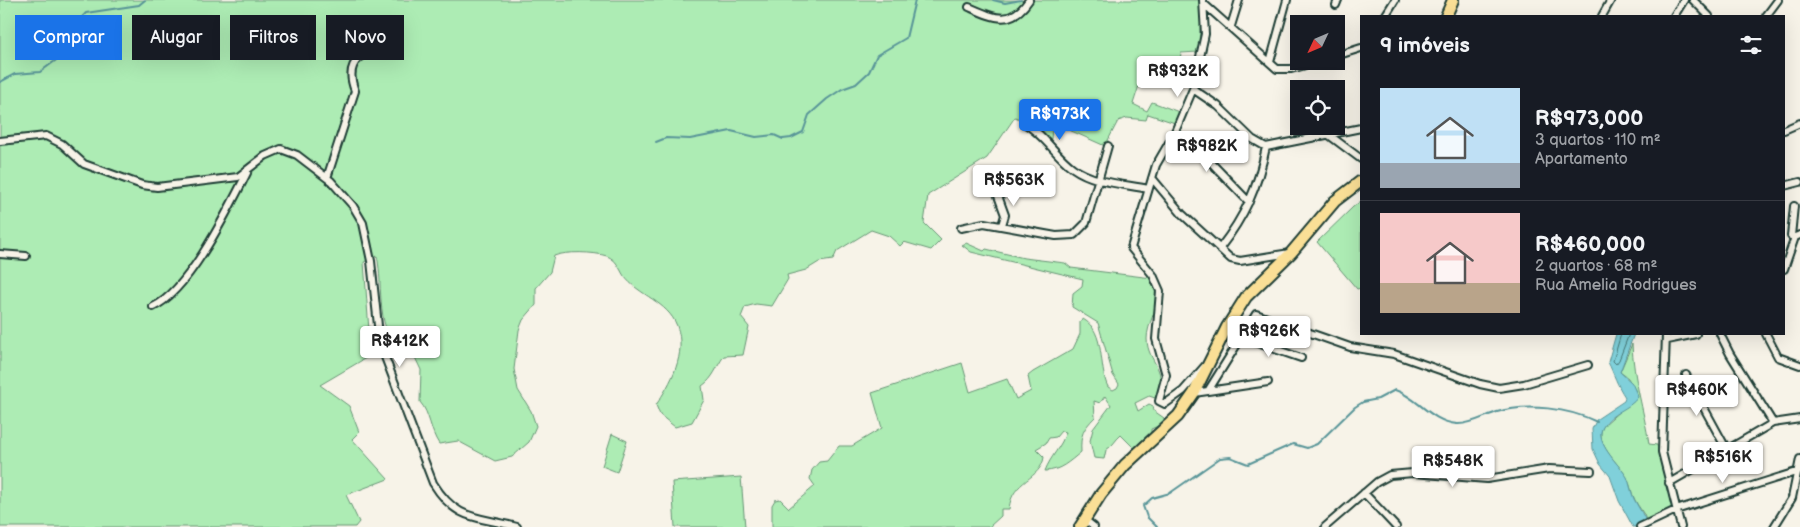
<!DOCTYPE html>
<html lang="pt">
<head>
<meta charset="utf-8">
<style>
  :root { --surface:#171b24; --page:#20242c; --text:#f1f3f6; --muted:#9ea1a6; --line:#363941; --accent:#1a73e8 }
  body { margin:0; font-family:"Balsamiq Sans",sans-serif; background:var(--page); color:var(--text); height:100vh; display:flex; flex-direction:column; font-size:19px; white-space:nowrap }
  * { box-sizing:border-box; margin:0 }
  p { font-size:16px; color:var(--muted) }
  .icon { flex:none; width:28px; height:28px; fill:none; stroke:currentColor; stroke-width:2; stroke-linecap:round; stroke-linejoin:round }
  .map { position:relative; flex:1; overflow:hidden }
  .side { position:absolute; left:1360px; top:15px; width:425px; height:320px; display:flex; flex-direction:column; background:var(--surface); border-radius:0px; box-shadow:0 5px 20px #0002 }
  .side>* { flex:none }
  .guide { position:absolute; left:15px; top:15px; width:475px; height:45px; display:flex; gap:10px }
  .needle { width:32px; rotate:226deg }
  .fabs { position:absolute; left:1290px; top:15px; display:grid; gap:10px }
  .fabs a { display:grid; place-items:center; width:55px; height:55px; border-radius:0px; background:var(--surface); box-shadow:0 5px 20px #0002; font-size:25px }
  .price { position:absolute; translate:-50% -42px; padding:0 11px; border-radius:5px; background:#fff; color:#222; font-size:16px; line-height:32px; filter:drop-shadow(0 1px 2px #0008) }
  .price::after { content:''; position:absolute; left:50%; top:30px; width:15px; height:11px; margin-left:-8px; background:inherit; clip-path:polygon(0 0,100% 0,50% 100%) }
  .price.on { background:var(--accent); color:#fff }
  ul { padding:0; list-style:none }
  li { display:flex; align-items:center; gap:15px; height:125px; padding:0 20px }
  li+li { border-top:1px solid var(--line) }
  li span { display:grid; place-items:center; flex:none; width:140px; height:100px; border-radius:0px; color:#555 }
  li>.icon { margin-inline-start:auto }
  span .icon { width:60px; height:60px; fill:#fffc; stroke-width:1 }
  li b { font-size:21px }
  h2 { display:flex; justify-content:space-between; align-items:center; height:60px; padding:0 20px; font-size:21px }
  .pill { padding:0 18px; border-radius:0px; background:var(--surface); box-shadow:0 5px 20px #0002; font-size:18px; line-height:45px }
  .pill.on { background:var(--accent); color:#fff }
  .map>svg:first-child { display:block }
  .green { fill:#adecb4; stroke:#669474 }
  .water { fill:#80d0da; stroke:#599598 }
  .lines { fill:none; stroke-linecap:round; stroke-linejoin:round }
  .shore { stroke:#467876; stroke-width:1 }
  .stream { stroke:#599598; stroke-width:2 }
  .street-casing { stroke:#1f3d34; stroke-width:10 }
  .primary-casing { stroke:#1f3d34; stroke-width:14 }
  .street { stroke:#f7f3e8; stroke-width:6 }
  .primary { stroke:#fadf96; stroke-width:10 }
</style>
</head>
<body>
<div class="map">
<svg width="1800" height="527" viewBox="0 0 1800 527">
  <rect width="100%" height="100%" fill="#f7f3e8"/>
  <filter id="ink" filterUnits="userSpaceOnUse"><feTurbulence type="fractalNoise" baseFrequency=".02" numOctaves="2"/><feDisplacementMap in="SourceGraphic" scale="10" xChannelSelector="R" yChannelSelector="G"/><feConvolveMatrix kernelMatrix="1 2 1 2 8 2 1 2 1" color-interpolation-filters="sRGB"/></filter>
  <g filter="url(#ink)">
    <path class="green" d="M 0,0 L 1200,0 L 1201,19 L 1198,52 L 1181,53 L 1179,68 L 1193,69 L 1191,76 L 1167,76 L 1160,68 L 1145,67 L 1133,104 L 1147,111 L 1152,102 L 1179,112 L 1175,123 L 1148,114 L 1146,120 L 1127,118 L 1118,121 L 1105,146 L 1058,125 L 1052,129 L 1051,139 L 1035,126 L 1015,117 L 987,158 L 928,195 L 924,223 L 941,240 L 931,250 L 904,242 L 900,246 L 889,236 L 871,230 L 837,251 L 833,260 L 819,262 L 806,270 L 787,275 L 788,279 L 772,306 L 756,304 L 745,307 L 741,317 L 749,327 L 743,355 L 724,356 C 716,367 714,378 702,386 L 704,400 L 692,422 L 675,427 L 660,415 L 656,405 C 671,383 687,354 677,326 C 668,302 638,295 624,276 C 619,268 617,260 607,256 C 594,252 566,251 554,256 L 550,272 L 536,288 L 536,305 L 523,320 L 519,330 L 514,369 L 518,390 L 531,411 L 536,426 L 529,442 L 512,457 L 495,461 L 458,441 L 439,444 C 430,431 430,413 420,402 L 421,370 L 412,351 L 404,354 C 374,333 384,287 377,256 L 364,262 L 369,331 L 376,352 L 320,385 L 349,406 L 359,432 L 352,439 L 388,479 L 346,495 L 359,522 L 355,527 L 0,527 Z
      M 1361,201 L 1361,288 L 1357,289 L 1317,242 L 1353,207 Z
      M 966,243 L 984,251 L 986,249 L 1024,258 L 1065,263 L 1071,268 L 1152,278 L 1157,281 C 1158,286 1159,291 1158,296 C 1157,311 1147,324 1147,339 C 1147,363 1171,370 1155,398 L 1149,396 L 1135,403 L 1138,411 L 1149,404 L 1153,406 L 1154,411 L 1164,418 L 1163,424 L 1151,429 L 1151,433 L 1134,448 L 1121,435 C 1115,440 1113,446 1106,450 L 1104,459 L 1094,458 L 1090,441 L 1093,429 L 1111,405 L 1105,396 L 1100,403 L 1094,401 L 1095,417 C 1083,429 1080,435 1081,452 C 1070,461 1060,471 1045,471 C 1050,457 1062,446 1066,432 L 1061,431 L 1056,437 L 1049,438 L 1046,443 L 1036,449 L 1044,457 C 1041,480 1012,479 1009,509 L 1001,509 L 1001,516 L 989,527 L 772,527 L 772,505 L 775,500 L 780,499 L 789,508 L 815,486 L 810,479 L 812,470 L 819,462 L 827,461 L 839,446 L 852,446 L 882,428 L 872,393 L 962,363 L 970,392 L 1007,379 L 1016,399 L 1031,391 L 1028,376 L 1033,372 L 1073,349 L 1080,334 L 1080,321 L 1083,319 C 1106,332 1098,367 1108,387 L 1113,390 L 1117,388 L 1119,384 L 1113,375 L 1098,323 L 1072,307 L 1073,293 L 1082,286 L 1083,279 L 971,252 L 962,245 Z
      M 1632,344 C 1633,378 1644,410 1649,444 L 1657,445 L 1672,509 L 1646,520 C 1644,512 1638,507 1635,500 C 1631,493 1631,485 1627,478 C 1620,464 1590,441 1605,424 L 1638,395 L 1628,378 L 1620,372 Z
      M 612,434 L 627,441 L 617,472 L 602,466 Z
      M 741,477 L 745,527 L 675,527 L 672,482 Z"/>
    <path class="water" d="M 1616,334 L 1634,334 L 1620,372 L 1632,383 L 1638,397 C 1629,410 1611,412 1603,427 C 1593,442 1620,465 1627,477 C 1630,484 1631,492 1634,499 C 1639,509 1645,516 1648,527 L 1633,527 L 1619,501 L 1610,476 L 1600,464 L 1593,449 L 1592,429 L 1597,419 L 1624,401 L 1625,397 C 1617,385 1614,374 1608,362 Z"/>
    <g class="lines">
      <path class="shore" d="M 1621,334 L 1613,361 L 1616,364 L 1619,360 L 1629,334"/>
      <path class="stream" d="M 993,0 L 1005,3 L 1021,0
        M 0,82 L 15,74 L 40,72 L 59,58 C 60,42 75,24 86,13 L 139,5 L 145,0
        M 656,142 L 666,138 L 690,139 L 731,131 L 756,137 L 774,135 L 783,139 L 791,138 L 803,132 L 809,115 L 827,99 L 842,89 L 856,84 L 869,72 L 877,55 L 906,38 L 915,0
        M 1157,527 L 1147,517 L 1143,506 L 1152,498 L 1170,493 L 1220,458 L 1230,457 L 1248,464 L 1293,444 L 1307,448 L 1317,444 L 1355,407 L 1363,402 L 1378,399 L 1395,390 C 1418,397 1429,421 1457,424 C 1469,425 1485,416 1497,412 C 1527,403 1569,408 1597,422"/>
      <defs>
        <path id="street" d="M 1203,0 L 1205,34 L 1193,89 L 1174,134 L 1156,165 L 1131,248 L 1153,275 L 1160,291 L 1156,339 L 1166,375 L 1159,401 L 1165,404 L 1183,391 L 1204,367
          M 1693,0 L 1709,16
          M 1204,4 L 1277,69 L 1291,69 L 1320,61
          M 1336,5 L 1338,0
          M 969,7 C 994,18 1011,27 1029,0
          M 1385,16 L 1395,0
          M 1602,16 L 1611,0
          M 1674,16 L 1684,0
          M 1766,16 L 1778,0
          M 1231,26 L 1239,0
          M 1336,56 L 1361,48
          M 1270,62 L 1287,0
          M 1193,89 L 1218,106 L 1252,139 L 1266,147 L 1361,128
          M 1024,123 C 1044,134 1055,155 1073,168 C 1094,183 1124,184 1148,189
          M 1784,130 L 1800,123
          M 1174,134 L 1199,150 L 1249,202
          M 1329,135 L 1361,159
          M 0,141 L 46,136 L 62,144 L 84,164 L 142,185 L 157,187 L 238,177 L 265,156 L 281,149 L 297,155 L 331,181 L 353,206 L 363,223 L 371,261 L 380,344 L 433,483 C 457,522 477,516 517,527
          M 327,178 L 355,91 C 342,58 366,52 392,46
          M 1152,178 L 1182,214 L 1231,259 L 1240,261 L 1290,253
          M 1784,186 L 1800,182
          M 1002,225 L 1005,215 L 997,193 L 1002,181
          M 961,228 L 984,223 L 1056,236 L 1074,235 L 1086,223 L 1108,146
          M 1791,236 L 1794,206
          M 1220,248 C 1245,216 1258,187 1266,147
          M 0,254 L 26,256
          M 1784,269 L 1795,237 L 1800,235
          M 153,307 C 189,291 229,208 247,173
          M 1666,334 L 1662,452 L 1681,527
          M 1720,334 L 1730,354 L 1773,423
          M 1766,334 L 1778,357 L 1800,365
          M 1243,338 L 1301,358
          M 1667,340 L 1696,334
          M 1686,375 L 1727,450
          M 1208,391 L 1268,382
          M 1194,393 L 1208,391 L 1256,314 L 1350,347 L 1394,354 L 1480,384 L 1499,388 L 1524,384 L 1588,365
          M 1669,483 L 1773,423 L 1800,419
          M 1364,493 L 1396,527
          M 1085,520 L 1094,527
          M 1325,527 L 1377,482 L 1390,475 L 1413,473 L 1487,479 L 1549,469 L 1591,471
          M 1640,527 L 1676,510 L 1799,471
          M 1774,527 L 1792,498 L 1800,459"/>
        <path id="primary" d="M 1446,16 L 1453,0
          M 1080,527 L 1101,494 L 1125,465 L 1178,416 L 1194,393 L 1227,327 L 1246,297 L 1291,253 L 1335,201 L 1361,181"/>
      </defs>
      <use href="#street" class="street-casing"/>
      <use href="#primary" class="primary-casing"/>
      <use href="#street" class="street"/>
      <use href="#primary" class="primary"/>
    </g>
  </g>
</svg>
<div class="fabs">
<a><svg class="needle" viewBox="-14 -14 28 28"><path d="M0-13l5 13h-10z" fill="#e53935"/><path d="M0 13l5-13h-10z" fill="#9ea1a6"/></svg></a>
<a><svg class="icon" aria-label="locate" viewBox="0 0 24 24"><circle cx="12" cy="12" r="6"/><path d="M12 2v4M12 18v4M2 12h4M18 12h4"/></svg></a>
</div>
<b class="price" style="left:1178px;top:98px">R$932K</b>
<b class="price on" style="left:1060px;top:141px">R$973K</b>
<b class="price" style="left:1207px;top:173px">R$982K</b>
<b class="price" style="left:1014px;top:207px">R$563K</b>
<b class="price" style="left:1269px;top:358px">R$926K</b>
<b class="price" style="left:400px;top:368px">R$412K</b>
<b class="price" style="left:1697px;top:417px">R$460K</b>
<b class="price" style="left:1723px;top:484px">R$516K</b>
<b class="price" style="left:1453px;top:488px">R$548K</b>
<div class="guide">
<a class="pill on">Comprar</a>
<a class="pill">Alugar</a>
<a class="pill">Filtros</a>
<a class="pill">Novo</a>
</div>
<section class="side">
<h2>9 imóveis<svg class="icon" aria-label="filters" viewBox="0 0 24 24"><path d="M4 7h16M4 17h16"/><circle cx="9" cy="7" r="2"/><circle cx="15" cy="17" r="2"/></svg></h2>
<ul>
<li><span style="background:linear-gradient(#bfe0f5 75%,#9aa5b1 0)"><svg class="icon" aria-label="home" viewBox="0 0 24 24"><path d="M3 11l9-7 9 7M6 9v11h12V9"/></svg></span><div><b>R$973,000</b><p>3 quartos · 110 m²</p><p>Apartamento</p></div></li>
<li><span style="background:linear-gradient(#f6c9c9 70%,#b9a48a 0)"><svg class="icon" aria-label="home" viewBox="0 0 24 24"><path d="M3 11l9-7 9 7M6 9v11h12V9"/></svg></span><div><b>R$460,000</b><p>2 quartos · 68 m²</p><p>Rua Amelia Rodrigues</p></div></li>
</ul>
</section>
</div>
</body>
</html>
